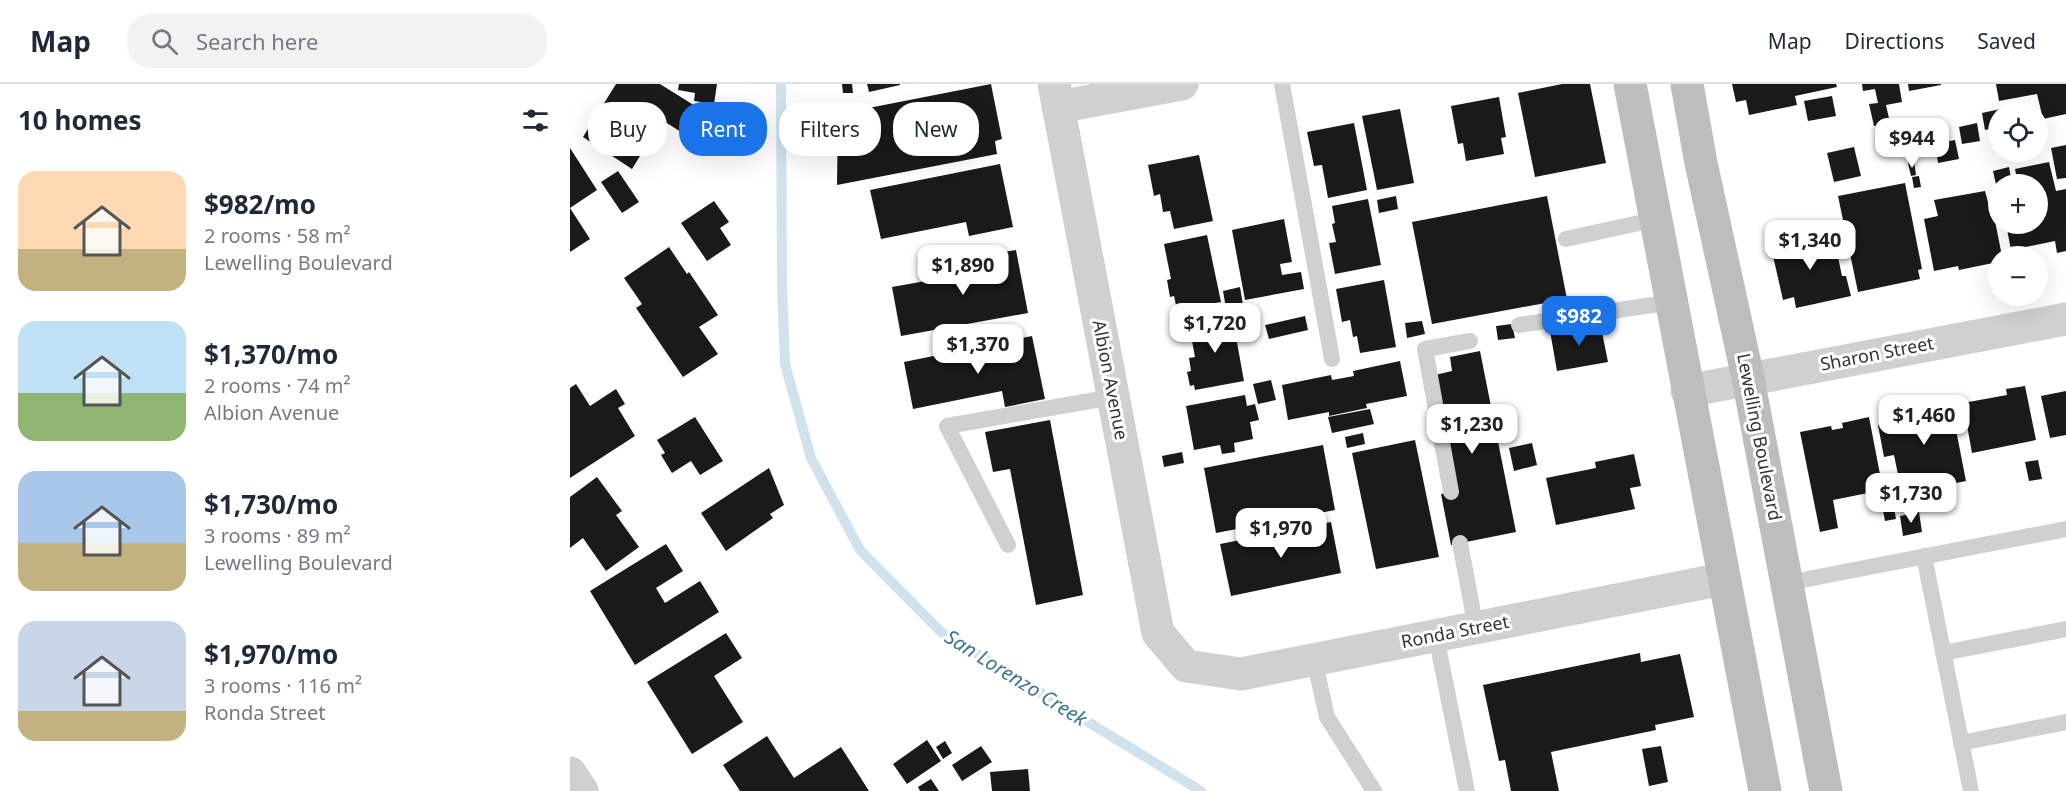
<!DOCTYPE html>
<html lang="en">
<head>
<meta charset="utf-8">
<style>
  :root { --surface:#fff; --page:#f2f2f3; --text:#1f2937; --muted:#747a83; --line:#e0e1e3; --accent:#1a73e8 }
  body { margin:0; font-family:"Noto Sans",sans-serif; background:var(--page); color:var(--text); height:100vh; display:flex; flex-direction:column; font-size:22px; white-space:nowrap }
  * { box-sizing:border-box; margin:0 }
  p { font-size:20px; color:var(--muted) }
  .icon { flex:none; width:33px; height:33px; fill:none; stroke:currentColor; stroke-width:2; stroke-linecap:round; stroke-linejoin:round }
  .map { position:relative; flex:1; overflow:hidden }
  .sheet { display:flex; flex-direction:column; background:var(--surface); width:570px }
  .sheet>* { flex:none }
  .top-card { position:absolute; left:18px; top:18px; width:570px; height:54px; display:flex; gap:12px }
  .controls { position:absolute; left:1418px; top:18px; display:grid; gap:12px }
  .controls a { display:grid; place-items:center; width:60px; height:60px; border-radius:50%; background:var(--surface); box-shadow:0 6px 24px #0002; font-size:30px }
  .price { position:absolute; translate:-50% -51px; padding:0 14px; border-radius:12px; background:#fff; color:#222; font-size:20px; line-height:39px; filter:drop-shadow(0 2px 3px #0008) }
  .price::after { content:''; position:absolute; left:50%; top:36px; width:18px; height:14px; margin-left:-9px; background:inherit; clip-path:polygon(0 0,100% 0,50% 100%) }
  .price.current { background:var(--accent); color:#fff }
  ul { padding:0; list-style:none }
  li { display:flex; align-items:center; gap:18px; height:150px; padding:0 18px }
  li span { display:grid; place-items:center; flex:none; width:168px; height:120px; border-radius:18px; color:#555 }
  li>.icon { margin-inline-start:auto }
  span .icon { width:72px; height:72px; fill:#fffc; stroke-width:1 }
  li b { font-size:26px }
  h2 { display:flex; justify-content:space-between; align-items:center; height:72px; padding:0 18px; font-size:26px }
  .pill { padding:0 21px; border-radius:24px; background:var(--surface); box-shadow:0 6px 24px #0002; font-size:21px; line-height:54px }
  .pill.current { background:var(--accent); color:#fff }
  header { display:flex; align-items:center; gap:36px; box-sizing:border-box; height:84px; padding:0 30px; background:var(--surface); border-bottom:2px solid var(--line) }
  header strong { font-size:28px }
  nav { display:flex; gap:33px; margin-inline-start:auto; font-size:21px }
  .search { width:420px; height:54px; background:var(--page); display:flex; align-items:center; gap:15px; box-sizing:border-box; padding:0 21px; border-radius:24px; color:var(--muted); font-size:22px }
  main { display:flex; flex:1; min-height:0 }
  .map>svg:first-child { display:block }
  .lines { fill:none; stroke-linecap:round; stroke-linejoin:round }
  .stream { stroke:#cfe2ee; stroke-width:10 }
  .building { fill:#1a1a1a }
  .lane { stroke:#d0d0d0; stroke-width:16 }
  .street { stroke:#d0d0d0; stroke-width:33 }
  .secondary { stroke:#bdbdbd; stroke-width:33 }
  .labels { text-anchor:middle; stroke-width:6; stroke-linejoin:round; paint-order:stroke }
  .street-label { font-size:18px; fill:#333; stroke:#fff }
  .water-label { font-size:20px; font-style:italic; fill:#3f7597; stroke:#fff }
</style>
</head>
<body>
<header>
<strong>Map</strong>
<div class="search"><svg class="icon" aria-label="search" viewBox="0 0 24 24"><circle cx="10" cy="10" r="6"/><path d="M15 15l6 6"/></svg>Search here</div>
<nav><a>Map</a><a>Directions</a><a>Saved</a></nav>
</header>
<main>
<section class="sheet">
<h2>10 homes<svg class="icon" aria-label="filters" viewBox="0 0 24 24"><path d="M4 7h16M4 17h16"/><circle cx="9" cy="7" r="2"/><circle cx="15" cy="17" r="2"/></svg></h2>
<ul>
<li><span style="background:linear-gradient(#ffd9b3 65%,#c2b280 0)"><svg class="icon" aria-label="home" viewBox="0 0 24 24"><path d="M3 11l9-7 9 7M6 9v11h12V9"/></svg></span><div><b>$982/mo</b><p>2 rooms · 58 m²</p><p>Lewelling Boulevard</p></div></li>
<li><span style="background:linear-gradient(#bfe0f5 60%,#8fb573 0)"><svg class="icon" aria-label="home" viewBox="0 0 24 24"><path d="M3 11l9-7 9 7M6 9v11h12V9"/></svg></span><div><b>$1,370/mo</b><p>2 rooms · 74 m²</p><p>Albion Avenue</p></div></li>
<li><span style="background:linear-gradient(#a9c7e8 60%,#c2b280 0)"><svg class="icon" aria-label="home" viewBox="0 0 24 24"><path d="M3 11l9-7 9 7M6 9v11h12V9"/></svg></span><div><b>$1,730/mo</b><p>3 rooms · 89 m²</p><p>Lewelling Boulevard</p></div></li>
<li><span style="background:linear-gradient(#c9d6e8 75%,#c2b280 0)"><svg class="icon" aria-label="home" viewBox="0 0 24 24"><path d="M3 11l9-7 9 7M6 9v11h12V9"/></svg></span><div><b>$1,970/mo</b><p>3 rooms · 116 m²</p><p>Ronda Street</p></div></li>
</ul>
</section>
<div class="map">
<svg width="1496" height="707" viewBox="0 0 1496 707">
  <rect width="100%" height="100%" fill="#fff"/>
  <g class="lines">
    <path class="stream" d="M 211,0 L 212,200 L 215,280 L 241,374 L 290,466 L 371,548 L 631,707"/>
  </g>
  <path class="building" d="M 46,0 L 90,0 L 138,30 L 122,55 L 92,36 L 62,85 L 13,53 Z
    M 109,0 L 147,0 L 144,20 L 124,17 L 125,9 L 108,6 Z
    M 272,0 L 282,0 L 283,9 L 273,9 Z
    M 297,0 L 330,0 L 330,1 L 299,8 Z
    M 421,0 L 432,55 L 425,57 L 427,70 L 267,101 L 268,30 Z
    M 992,0 L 1020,0 L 1036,79 L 965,93 L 948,9 Z
    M 1162,0 L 1266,0 L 1267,3 L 1225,12 L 1227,21 L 1179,31 L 1176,16 L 1166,18 Z
    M 1292,0 L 1329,0 L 1332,18 L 1316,21 L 1320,39 L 1304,42 L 1299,20 L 1308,19 L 1305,5 L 1293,7 Z
    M 1338,0 L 1371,0 L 1371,1 L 1339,7 Z
    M 1426,0 L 1496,0 L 1496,30 L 1473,35 L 1467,10 L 1429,17 Z
    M 1262,12 L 1266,32 L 1238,37 L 1234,17 Z
    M 929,13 L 936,53 L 931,54 L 934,70 L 896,77 L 893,59 L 888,60 L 881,22 Z
    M 1435,24 L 1436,28 L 1428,28 L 1428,43 L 1415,46 L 1412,29 Z
    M 830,25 L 844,99 L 807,106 L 792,32 Z
    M 133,39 L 148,41 L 144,62 L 130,60 Z
    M 784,39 L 797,106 L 758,114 L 752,81 L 744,82 L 737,48 Z
    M 1407,39 L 1410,57 L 1392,60 L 1389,43 Z
    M 1352,49 L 1356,67 L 1338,71 L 1334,53 Z
    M 1385,56 L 1389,75 L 1368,79 L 1365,60 Z
    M 1496,61 L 1496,94 L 1487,95 L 1481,64 Z
    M 1284,63 L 1291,92 L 1264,98 L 1257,69 Z
    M 0,64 L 27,106 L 0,124 Z
    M 629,71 L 643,137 L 604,145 L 600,127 L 593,128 L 590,110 L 584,112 L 578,81 Z
    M 1344,77 L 1346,91 L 1341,92 L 1338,79 Z
    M 1479,78 L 1486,107 L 1496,105 L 1496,167 L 1487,169 L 1485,157 L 1441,166 L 1436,140 L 1467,140 L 1467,100 L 1448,100 L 1445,85 Z
    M 430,80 L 443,143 L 399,152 L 396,138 L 311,155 L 300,106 Z
    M 1439,83 L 1442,100 L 1428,100 L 1427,105 L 1423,87 Z
    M 48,87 L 69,118 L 52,129 L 31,98 Z
    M 1349,92 L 1351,103 L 1344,104 L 1342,93 Z
    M 1335,99 L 1352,185 L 1348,186 L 1350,195 L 1288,208 L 1268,112 Z
    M 1415,107 L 1419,122 L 1422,122 L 1432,172 L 1428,172 L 1428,178 L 1389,186 L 1388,182 L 1364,187 L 1354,135 L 1368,132 L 1364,116 Z
    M 826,112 L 828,125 L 809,129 L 807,116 Z
    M 977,112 L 997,215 L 862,240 L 842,138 Z
    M 798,115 L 811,181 L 765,190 L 759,159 L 766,158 L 762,140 L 765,139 L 762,122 Z
    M 144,117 L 159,138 L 150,144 L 161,161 L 137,177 L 111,139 Z
    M 0,124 L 20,155 L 0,168 Z
    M 714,135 L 722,178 L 710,180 L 712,191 L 731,188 L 734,205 L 675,216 L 662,146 Z
    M 1263,149 L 1272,192 L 1276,192 L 1281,212 L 1226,224 L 1224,213 L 1213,216 L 1201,163 Z
    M 637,151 L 651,218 L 607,226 L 604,212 L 600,213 L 597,196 L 601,195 L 594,160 Z
    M 99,163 L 117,190 L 119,188 L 148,231 L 129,243 L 148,270 L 113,293 L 66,224 L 72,220 L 54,194 Z
    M 446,166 L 458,229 L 331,252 L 322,203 L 406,188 L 403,173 Z
    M 814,196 L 826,263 L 790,269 L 787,252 L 783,253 L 780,236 L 772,238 L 766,205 Z
    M 670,203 L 673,221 L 656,224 L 653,207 Z
    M 662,231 L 674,297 L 625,306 L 624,301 L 620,302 L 617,288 L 621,287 L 619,274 L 625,273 L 622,257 L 626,256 L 624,238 Z
    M 735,232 L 738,246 L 699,255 L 695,241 Z
    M 852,237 L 855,250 L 837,254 L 835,239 Z
    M 1030,238 L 1038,278 L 987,287 L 980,247 Z
    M 942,240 L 945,254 L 928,256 L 926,242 Z
    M 462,252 L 475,315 L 435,323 L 432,307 L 343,325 L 334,278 Z
    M 910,267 L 946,448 L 881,461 L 871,410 L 881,408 L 865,291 L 882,287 L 880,273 Z
    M 830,277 L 837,312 L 796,320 L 797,324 L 759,332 L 759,328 L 718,336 L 712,301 L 761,291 L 762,296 L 784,292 L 783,287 Z
    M 701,296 L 706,316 L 688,320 L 683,300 Z
    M 6,300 L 20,322 L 46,305 L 55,320 L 48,324 L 65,352 L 0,394 L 0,304 Z
    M 1455,302 L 1466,356 L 1402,369 L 1393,319 L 1437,311 L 1436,305 Z
    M 1496,307 L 1496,351 L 1480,354 L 1471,312 Z
    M 675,311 L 677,322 L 685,320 L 689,336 L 680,338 L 683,355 L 664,359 L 665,368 L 652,370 L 650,361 L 624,366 L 616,322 Z
    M 1380,315 L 1396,397 L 1332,410 L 1324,371 L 1314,373 L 1308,341 L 1318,339 L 1316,328 Z
    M 800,325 L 804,340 L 762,349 L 758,333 Z
    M 125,333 L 153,377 L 130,391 L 121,377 L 102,389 L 91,371 L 95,369 L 87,356 Z
    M 1299,333 L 1313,406 L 1263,416 L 1268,444 L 1250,448 L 1230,348 L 1261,342 L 1262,346 L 1273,344 L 1272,339 Z
    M 480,336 L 513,511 L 466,521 L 440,385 L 423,388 L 415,348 Z
    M 793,349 L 795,360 L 777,364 L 775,353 Z
    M 845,356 L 869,473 L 806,485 L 782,369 Z
    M 962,359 L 967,381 L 944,387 L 939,364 Z
    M 753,361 L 765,426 L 646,449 L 634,384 Z
    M 612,368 L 614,379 L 594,383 L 592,372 Z
    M 1064,370 L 1071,402 L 1060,404 L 1065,425 L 986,441 L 976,394 L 1026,384 L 1025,378 Z
    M 1468,376 L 1472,395 L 1459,397 L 1455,378 Z
    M 199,384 L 214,421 L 200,430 L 203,434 L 156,467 L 131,429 Z
    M 27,393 L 52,427 L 46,431 L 69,463 L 36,487 L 13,454 L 0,464 L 0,413 Z
    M 1321,408 L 1326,435 L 1315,437 L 1310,410 Z
    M 1349,428 L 1352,448 L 1333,452 L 1330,432 Z
    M 761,438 L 771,489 L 661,512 L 650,460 Z
    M 96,460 L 113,487 L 86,504 L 95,519 L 130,497 L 149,528 L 65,581 L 20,507 Z
    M 156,549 L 172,574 L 144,592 L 173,638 L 122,670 L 77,598 Z
    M 1070,569 L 1071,578 L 1110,570 L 1124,633 L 1085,641 L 1086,646 L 981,668 L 989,707 L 941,707 L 935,676 L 929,677 L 913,601 Z
    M 197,652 L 224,694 L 271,663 L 299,707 L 170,707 L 153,681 Z
    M 357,656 L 371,677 L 337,700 L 323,680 Z
    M 375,657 L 382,669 L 373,675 L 366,663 Z
    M 411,662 L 422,678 L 392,697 L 382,681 Z
    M 1091,662 L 1098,698 L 1079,702 L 1072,665 Z
    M 458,685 L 460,707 L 422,707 L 420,688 Z
    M 361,695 L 369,707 L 350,707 L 348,703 Z"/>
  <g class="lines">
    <path class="lane" d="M 712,0 L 762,275
      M 996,155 L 1087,135
      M 949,241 L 1102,218
      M 881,408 L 855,265 L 900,257
      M 890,459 L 906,544
      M 438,461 L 377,342 L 543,313
      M 1354,472 L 1401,707
      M 1217,499 L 1496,445
      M 866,552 L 897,707
      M 1373,569 L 1496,545
      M 744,575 L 757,633 L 804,707
      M 1391,659 L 1496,638"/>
    <path class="street" d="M 484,0 L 588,549 L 616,582 L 671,590 L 1153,495
      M 488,23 L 612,0
      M 1117,307 L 1496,235
      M 0,689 L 12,707"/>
    <path class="secondary" d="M 1060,0 C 1107,235 1148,472 1195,707
      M 1117,0 L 1131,79 L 1178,294 L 1256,707"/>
  </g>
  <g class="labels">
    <g class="street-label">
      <text transform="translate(1307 270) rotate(-11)" y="6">Sharon Street</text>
      <text transform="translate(540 296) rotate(79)" y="6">Albion Avenue</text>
      <text transform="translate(1189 353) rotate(79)" y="6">Lewelling Boulevard</text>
      <text transform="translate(885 548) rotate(-11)" y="6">Ronda Street</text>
    </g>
    <g class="water-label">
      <text transform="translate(446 594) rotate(32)" y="7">San Lorenzo Creek</text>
    </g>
  </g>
</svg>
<div class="controls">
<a><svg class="icon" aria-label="locate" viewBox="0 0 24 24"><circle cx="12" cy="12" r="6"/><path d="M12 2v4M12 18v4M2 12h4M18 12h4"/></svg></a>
<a>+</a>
<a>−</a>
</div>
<b class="price" style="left:1342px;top:85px">$944</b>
<b class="price" style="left:1240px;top:187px">$1,340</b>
<b class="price" style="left:393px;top:212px">$1,890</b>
<b class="price current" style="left:1009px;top:263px">$982</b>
<b class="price" style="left:645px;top:270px">$1,720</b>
<b class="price" style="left:408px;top:291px">$1,370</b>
<b class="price" style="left:1354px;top:362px">$1,460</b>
<b class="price" style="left:902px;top:371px">$1,230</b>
<b class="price" style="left:1341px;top:440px">$1,730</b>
<b class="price" style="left:711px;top:475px">$1,970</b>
<div class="top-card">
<a class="pill">Buy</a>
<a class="pill current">Rent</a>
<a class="pill">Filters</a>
<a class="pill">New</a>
</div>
</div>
</main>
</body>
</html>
